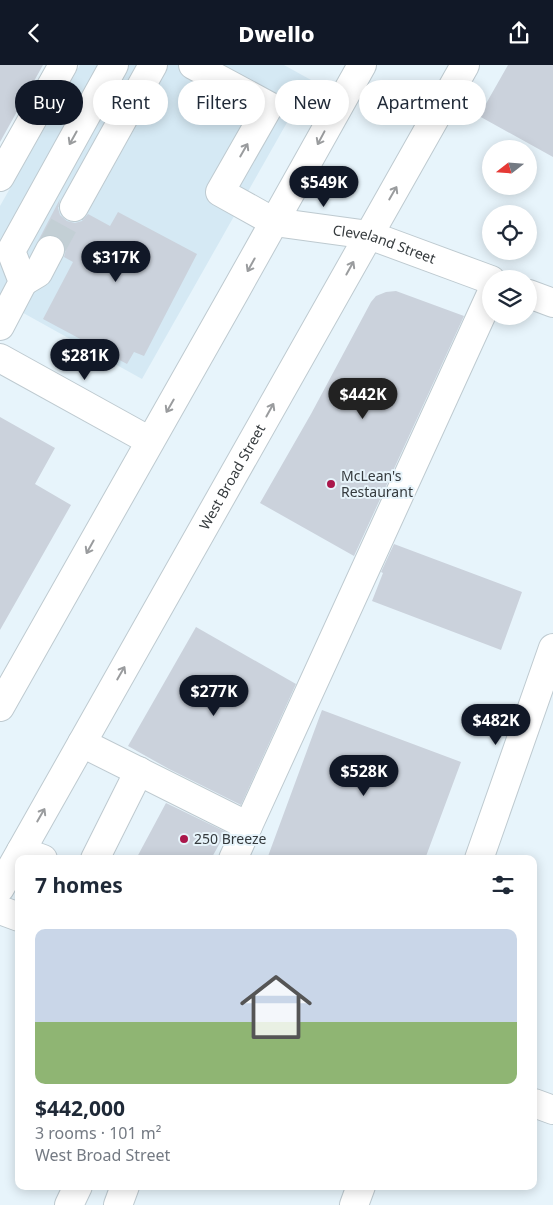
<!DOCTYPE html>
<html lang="en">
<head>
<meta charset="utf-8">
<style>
  :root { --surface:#fff; --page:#f2f2f3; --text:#1f2937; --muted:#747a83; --line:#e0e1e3; --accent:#111827 }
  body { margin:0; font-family:"Noto Sans",sans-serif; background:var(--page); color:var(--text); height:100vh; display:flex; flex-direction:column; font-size:19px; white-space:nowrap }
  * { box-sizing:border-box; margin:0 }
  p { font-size:16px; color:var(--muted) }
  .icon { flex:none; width:28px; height:28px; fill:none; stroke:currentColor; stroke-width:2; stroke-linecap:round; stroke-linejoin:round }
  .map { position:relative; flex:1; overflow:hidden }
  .side { position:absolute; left:15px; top:790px; width:522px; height:335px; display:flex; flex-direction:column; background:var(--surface); border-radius:10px; box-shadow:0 2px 12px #0003 }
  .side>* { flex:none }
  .guide { position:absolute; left:15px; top:15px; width:524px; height:45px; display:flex; gap:10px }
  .needle { width:32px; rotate:253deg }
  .controls { position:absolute; left:482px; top:75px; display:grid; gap:10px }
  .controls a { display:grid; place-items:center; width:55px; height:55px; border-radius:50%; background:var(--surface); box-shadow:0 2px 12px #0003; font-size:25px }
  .price { position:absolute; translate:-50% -42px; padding:0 11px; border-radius:18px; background:var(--accent); color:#fff; font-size:16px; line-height:32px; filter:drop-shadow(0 1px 2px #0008) }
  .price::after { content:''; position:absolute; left:50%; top:30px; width:15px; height:11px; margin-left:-8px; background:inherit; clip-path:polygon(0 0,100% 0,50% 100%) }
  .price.selected { background:#222; color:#fff }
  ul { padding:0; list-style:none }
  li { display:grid; align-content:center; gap:10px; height:265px; padding:0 20px }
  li+li { border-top:1px solid var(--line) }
  li span { display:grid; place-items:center; height:155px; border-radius:10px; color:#555 }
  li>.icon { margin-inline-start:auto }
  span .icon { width:90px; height:90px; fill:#fffc; stroke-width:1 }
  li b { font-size:21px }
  h2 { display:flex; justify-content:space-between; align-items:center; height:60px; padding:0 20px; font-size:21px }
  .tag { padding:0 18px; border-radius:22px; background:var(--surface); box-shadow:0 2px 12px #0003; font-size:18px; line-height:45px }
  .tag.selected { background:var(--accent); color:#fff }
  header { display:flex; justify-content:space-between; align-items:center; height:65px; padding:0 20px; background:var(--accent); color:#fff; font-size:22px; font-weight:800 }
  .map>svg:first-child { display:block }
  .built { fill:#d5e9f4 }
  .building { fill:#cbd2dc }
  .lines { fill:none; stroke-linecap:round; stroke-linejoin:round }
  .minor-tunnel { stroke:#c3cfd5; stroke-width:28; stroke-dasharray:28 14; stroke-linecap:butt }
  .minor-casing { stroke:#becad0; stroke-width:30 }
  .major-casing { stroke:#becad0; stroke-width:30 }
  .minor { stroke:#fff; stroke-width:28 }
  .major { stroke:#fff; stroke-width:28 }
  .oneway { stroke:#9a9c9e }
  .poi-dot { fill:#aa174b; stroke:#e7f4fb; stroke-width:2 }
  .labels { text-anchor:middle; stroke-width:4; stroke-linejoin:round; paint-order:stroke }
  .street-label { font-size:14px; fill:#353a3d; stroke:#e7f4fb }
  .poi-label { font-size:14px; fill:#353a3d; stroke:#e7f4fb; text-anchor:start }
</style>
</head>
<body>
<header><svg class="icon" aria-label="back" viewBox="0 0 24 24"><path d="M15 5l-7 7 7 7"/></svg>Dwello<svg class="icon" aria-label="share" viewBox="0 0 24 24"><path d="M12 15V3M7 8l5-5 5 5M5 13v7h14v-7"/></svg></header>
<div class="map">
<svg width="553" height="1140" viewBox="0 0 553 1140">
  <rect width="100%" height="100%" fill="#e7f4fb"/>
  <path class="built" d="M 80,0 L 284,0 L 311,15 L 142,314 L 0,235 L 0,141 Z"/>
  <path class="building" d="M 0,0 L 43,0 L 0,77 Z
    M 508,0 L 553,0 L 553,92 L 479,51 Z
    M 60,134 L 58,143 L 60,150 L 67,156 L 75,158 L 82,156 L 88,149 L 110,161 L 118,147 L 197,189 L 144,291 L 134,287 L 127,299 L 43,254 L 73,197 L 64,192 L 66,184 L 63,176 L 58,171 L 49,169 L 42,172 L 38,176 Z
    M 396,226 L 464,251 L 354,491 L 260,438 L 311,349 L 371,237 L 376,231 L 386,227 Z
    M 0,352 L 55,383 L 35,419 L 71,440 L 0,565 Z
    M 394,479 L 522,527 L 501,585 L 372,536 L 383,508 L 381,507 Z
    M 196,562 L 296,619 L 241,740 L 169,704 L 128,681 Z
    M 322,645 L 461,697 L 425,794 L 267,794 Z
    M 166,738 L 226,767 L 211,794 L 136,794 Z"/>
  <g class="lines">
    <path class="minor-tunnel" d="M 50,185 L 74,142"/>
    <defs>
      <g id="minor">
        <path id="s1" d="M 193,0 L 269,41 L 220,127 L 274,157 L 369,170 L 491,215"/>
        <path d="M 0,112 L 63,0"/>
        <path d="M 74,142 L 153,0"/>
        <path d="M 23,217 L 38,208 L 50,185"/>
        <path d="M 529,229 L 553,238"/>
        <path d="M 0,261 L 23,217 L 11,186 L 114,0"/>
        <path d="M 0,293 L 150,376"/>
        <path d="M 82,678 L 248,761"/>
        <path d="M 21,786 L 43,794"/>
        <path d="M 95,794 L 139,706"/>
        <path d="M 233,794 L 491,229"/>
        <path d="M 479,794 L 553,583"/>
        <path d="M 0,845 L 19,852"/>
        <path d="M 534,1038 L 553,1045"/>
        <path d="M 69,1140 L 78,1121"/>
        <path d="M 118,1140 L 125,1121"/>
        <path d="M 354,1140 L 361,1121"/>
      </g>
      <g id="major">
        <path d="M 0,642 L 236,225 L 362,0"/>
        <path id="s2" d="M 0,823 L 465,0"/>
      </g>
    </defs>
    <use href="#minor" class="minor-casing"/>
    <use href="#major" class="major-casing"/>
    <use href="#minor" class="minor"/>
    <use href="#major" class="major"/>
  </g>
  <defs><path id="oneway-shaft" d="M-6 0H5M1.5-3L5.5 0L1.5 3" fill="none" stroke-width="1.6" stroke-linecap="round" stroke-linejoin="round" transform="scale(1.25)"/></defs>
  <g class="oneway">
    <use href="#oneway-shaft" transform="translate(73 73) rotate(119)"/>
    <use href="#oneway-shaft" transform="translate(321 73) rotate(118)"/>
    <use href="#oneway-shaft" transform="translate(244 85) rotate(-60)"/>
    <use href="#oneway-shaft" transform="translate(393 128) rotate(-60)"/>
    <use href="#oneway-shaft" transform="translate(251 200) rotate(119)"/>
    <use href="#oneway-shaft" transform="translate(350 203) rotate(-61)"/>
    <use href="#oneway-shaft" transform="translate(170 341) rotate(120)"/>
    <use href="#oneway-shaft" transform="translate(270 345) rotate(-61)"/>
    <use href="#oneway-shaft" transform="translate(90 482) rotate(119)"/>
    <use href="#oneway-shaft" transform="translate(121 608) rotate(-60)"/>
    <use href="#oneway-shaft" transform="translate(41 750) rotate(-60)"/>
  </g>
  <g class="poi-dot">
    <circle cx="331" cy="419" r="5"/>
    <circle cx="184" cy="774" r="5"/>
  </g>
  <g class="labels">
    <g class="street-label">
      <text dy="5" stroke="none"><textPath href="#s1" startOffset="360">Cleveland Street</textPath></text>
      <text dy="5" stroke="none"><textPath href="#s2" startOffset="472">West Broad Street</textPath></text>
    </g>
    <g class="poi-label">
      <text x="341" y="416">McLean's<tspan x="341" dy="16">Restaurant</tspan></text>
      <text x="194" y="779">250 Breeze</text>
    </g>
  </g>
</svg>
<div class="controls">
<a><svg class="needle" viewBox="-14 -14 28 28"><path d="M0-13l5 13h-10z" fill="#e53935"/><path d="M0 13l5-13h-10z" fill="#747a83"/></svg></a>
<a><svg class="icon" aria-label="locate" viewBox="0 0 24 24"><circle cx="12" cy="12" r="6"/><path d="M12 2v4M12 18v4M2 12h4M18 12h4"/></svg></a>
<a><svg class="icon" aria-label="layers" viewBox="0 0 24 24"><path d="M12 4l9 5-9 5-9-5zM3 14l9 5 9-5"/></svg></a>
</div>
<b class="price" style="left:324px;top:143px">$549K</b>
<b class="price" style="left:116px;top:218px">$317K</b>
<b class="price" style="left:85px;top:316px">$281K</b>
<b class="price selected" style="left:363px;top:355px">$442K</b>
<b class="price" style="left:214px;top:652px">$277K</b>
<b class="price" style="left:496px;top:681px">$482K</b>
<b class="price" style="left:364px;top:732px">$528K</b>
<div class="guide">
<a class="tag selected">Buy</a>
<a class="tag">Rent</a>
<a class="tag">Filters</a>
<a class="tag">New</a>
<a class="tag">Apartment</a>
</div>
<section class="side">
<h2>7 homes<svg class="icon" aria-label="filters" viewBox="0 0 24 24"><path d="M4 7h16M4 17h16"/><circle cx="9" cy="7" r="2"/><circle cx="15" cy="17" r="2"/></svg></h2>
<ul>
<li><span style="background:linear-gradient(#c9d6e8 60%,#8fb573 0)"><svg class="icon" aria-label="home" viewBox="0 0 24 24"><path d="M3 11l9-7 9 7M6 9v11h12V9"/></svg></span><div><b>$442,000</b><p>3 rooms · 101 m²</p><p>West Broad Street</p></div></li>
</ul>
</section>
</div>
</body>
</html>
